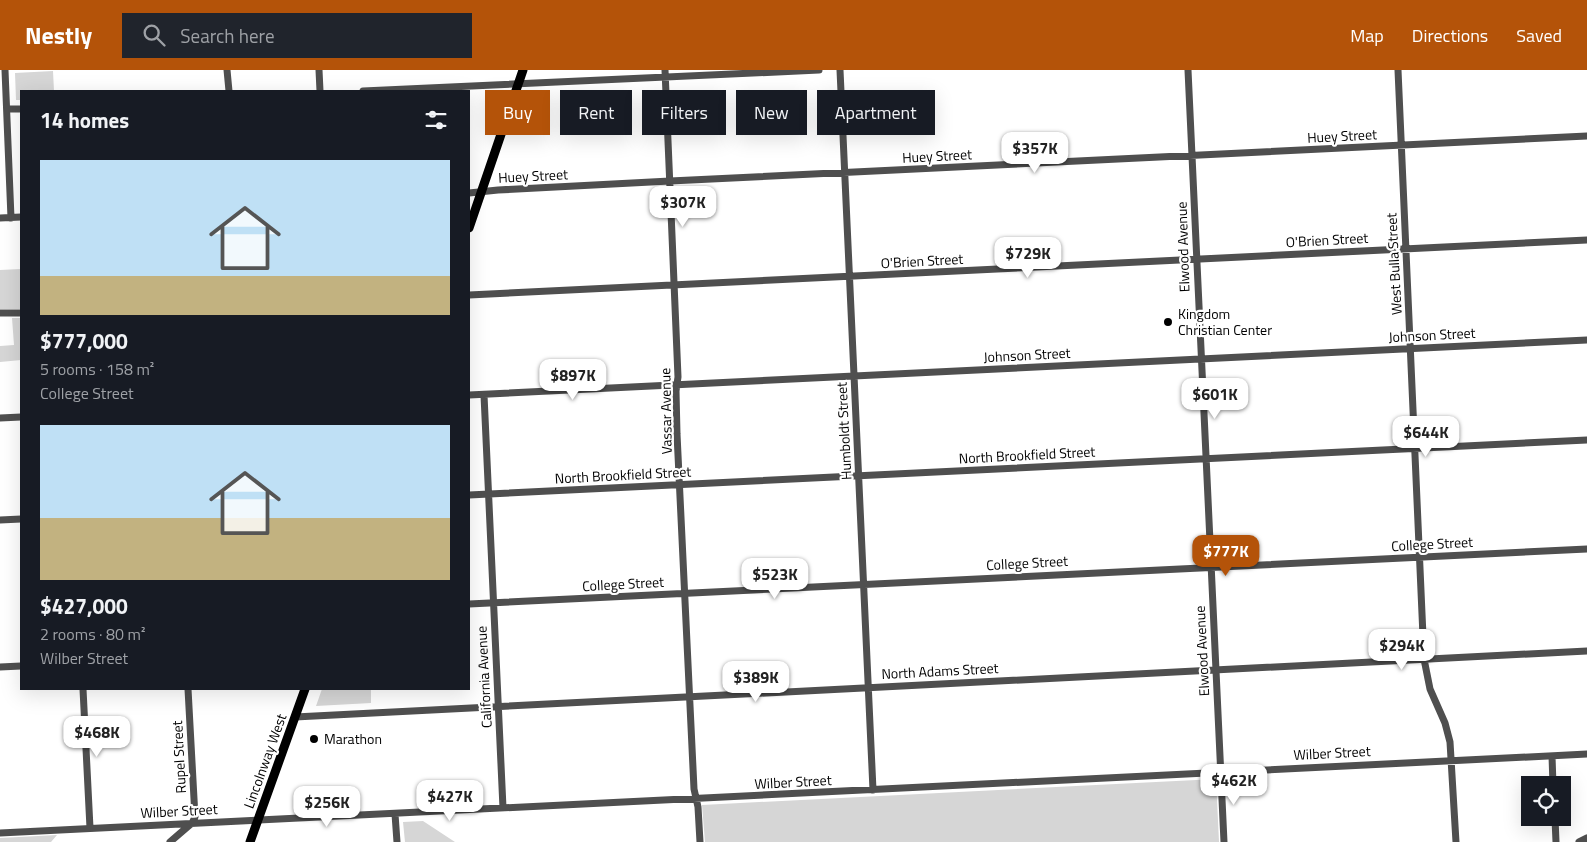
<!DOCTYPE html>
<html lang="en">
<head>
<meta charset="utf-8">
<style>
  :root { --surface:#171b24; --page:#20242c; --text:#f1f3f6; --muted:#9ea1a6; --accent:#b45309 }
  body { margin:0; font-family:"Titillium Web",sans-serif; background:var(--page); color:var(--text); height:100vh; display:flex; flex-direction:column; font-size:19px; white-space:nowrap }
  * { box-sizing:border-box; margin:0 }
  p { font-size:16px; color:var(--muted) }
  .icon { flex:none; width:28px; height:28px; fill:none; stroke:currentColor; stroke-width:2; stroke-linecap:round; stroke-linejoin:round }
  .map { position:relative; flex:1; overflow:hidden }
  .panel { position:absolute; left:20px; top:20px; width:450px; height:600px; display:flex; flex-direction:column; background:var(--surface); border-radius:0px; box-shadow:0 5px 20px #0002 }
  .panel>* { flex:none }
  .hud { position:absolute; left:485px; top:20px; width:475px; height:45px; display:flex; gap:10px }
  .controls { position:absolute; left:1521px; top:706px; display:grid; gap:10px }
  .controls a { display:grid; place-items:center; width:50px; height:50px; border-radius:0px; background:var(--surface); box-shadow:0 5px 20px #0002; font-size:25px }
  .price { position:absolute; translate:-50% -42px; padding:0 11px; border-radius:10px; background:#fff; color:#222; font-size:16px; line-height:32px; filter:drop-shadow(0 1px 2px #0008) }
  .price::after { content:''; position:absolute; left:50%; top:30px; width:15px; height:11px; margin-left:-8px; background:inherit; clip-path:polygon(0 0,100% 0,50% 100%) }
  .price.current { background:var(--accent); color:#fff }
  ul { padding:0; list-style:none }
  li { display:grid; align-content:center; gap:10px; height:265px; padding:0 20px }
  li span { display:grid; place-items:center; height:155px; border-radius:0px; color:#555 }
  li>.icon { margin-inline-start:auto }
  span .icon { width:90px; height:90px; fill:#fffc; stroke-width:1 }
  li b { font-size:21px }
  h2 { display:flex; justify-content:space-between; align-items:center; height:60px; padding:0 20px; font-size:21px }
  .pill { padding:0 18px; border-radius:0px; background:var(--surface); box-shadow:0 5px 20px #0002; font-size:18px; line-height:45px }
  .pill.current { background:var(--accent); color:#fff }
  header { display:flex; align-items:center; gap:30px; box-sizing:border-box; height:70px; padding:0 25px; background:var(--accent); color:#fff }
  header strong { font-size:24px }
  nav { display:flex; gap:28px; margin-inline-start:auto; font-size:18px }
  .search { width:350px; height:45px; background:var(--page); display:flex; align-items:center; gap:12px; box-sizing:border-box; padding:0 18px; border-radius:0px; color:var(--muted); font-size:19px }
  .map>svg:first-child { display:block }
  .green { fill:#d6d6d6 }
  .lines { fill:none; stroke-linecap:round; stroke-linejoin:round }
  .minor { stroke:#4f4f4f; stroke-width:7 }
  .major { stroke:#000; stroke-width:9 }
  .poi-dot { fill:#000; stroke:#fff; stroke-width:2 }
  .labels { text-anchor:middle; stroke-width:4.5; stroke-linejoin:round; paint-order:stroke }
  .street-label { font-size:14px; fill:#000; stroke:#fff }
  .poi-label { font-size:14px; fill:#000; stroke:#fff; text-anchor:start }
</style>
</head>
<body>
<header>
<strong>Nestly</strong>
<div class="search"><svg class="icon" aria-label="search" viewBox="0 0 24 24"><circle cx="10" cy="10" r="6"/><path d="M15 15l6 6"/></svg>Search here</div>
<nav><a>Map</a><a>Directions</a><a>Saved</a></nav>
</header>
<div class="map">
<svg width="1587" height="772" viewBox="0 0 1587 772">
  <rect width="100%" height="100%" fill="#fff"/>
  <path class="green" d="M 53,1 L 54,21 L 21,21 L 21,30 L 16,30 L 15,3 Z
    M 21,199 L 21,239 L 0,239 L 0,200 Z
    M 12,248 L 21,248 L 21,290 L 0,292 L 0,276 L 14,275 Z
    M 322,619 L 371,619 L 371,633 L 316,636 Z
    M 1216,709 L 1219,772 L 705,772 L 702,735 Z
    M 423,751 L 455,772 L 405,772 L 403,752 Z
    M 57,765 L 51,772 L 0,772 L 0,768 Z"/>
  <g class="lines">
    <path class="minor" d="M 5,0 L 11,148
      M 227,0 L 229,21
      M 319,0 L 320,21
      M 665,0 L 678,307 L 676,321 L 677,364 L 694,719 L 698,737 L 700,772
      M 840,0 L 873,720
      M 1188,0 L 1224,772
      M 1398,0 L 1424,589 L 1430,619 L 1445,653 L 1450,672 L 1456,772
      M 363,21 L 819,0
      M 7,39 L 21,39
      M 469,123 L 498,120 L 670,111 L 1587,66
      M 0,148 L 21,147
      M 469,225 L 1587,170
      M 0,243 L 21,243
      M 469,325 L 1587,270
      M 484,325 L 503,738
      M 0,348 L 21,347
      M 469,425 L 1587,370
      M 0,450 L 21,449
      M 469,534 L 1587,479
      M 0,597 L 21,596
      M 83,619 L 90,758
      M 188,619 L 195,747 L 192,753
      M 295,647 L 1587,581
      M 1552,686 L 1553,715
      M 395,744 L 397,772
      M 1555,748 L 1556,772
      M 0,763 L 1587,684
      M 170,772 L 192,753
      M 1579,772 L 1587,768"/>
    <path class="major" d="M 469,158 L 523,0
      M 250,772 L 305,619"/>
  </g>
  <g class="poi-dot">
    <circle cx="1168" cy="252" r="5"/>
    <circle cx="314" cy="669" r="5"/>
  </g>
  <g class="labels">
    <g class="street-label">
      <text transform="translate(1342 66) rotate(-3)" y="5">Huey Street</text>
      <text transform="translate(937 86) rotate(-3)" y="5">Huey Street</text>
      <text transform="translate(533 106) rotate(-3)" y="5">Huey Street</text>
      <text transform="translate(1327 170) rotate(-3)" y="5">O'Brien Street</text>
      <text transform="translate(1183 177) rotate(-92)" y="5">Elwood Avenue</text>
      <text transform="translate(922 191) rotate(-3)" y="5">O'Brien Street</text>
      <text transform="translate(1394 194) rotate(-93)" y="5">West Bulla Street</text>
      <text transform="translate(1432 265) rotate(-3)" y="5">Johnson Street</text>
      <text transform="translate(1027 285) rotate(-3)" y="5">Johnson Street</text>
      <text transform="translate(666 341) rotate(-91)" y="5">Vassar Avenue</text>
      <text transform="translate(844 361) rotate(-93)" y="5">Humboldt Street</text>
      <text transform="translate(1027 385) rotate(-3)" y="5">North Brookfield Street</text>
      <text transform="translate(623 405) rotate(-3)" y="5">North Brookfield Street</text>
      <text transform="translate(1432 474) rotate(-3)" y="5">College Street</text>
      <text transform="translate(1027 493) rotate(-3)" y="5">College Street</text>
      <text transform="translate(623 514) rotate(-3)" y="5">College Street</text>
      <text transform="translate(1202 581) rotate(-93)" y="5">Elwood Avenue</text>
      <text transform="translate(940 601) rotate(-3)" y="5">North Adams Street</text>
      <text transform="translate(484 607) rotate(-93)" y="5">California Avenue</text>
      <text transform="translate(1332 683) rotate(-3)" y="5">Wilber Street</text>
      <text transform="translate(179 687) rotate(-93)" y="5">Rupel Street</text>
      <text transform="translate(265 691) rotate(-70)" y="5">Lincolnway West</text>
      <text transform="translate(793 712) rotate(-3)" y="5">Wilber Street</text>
      <text transform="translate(179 741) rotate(-3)" y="5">Wilber Street</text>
    </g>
    <g class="poi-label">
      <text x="1178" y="249">Kingdom<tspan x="1178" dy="16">Christian Center</tspan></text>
      <text x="324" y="674">Marathon</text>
    </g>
  </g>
</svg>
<div class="controls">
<a><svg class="icon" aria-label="locate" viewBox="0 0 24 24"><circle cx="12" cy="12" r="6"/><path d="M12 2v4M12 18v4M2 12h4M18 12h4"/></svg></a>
</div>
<b class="price" style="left:1035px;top:104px">$357K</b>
<b class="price" style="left:683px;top:158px">$307K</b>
<b class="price" style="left:1028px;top:209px">$729K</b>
<b class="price" style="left:573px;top:331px">$897K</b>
<b class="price" style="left:1215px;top:350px">$601K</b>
<b class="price" style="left:1426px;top:388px">$644K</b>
<b class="price current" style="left:1226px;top:507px">$777K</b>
<b class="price" style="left:775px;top:530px">$523K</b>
<b class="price" style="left:1402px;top:601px">$294K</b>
<b class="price" style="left:756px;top:633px">$389K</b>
<b class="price" style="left:97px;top:688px">$468K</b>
<b class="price" style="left:1234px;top:736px">$462K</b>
<b class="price" style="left:450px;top:752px">$427K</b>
<b class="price" style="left:327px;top:758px">$256K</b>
<div class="hud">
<a class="pill current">Buy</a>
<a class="pill">Rent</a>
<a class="pill">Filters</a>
<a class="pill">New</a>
<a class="pill">Apartment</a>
</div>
<section class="panel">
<h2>14 homes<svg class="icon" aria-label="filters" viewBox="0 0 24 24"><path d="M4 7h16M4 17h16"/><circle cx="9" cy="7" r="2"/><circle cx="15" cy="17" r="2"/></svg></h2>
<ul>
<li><span style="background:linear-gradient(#bfe0f5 75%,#c2b280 0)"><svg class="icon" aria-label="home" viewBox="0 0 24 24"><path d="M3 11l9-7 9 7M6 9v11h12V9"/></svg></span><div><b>$777,000</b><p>5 rooms · 158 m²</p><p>College Street</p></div></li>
<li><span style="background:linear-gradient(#bfe0f5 60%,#c2b280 0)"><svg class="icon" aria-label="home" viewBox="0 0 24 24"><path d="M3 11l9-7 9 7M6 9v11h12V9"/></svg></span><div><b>$427,000</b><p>2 rooms · 80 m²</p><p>Wilber Street</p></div></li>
</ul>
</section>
</div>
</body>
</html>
